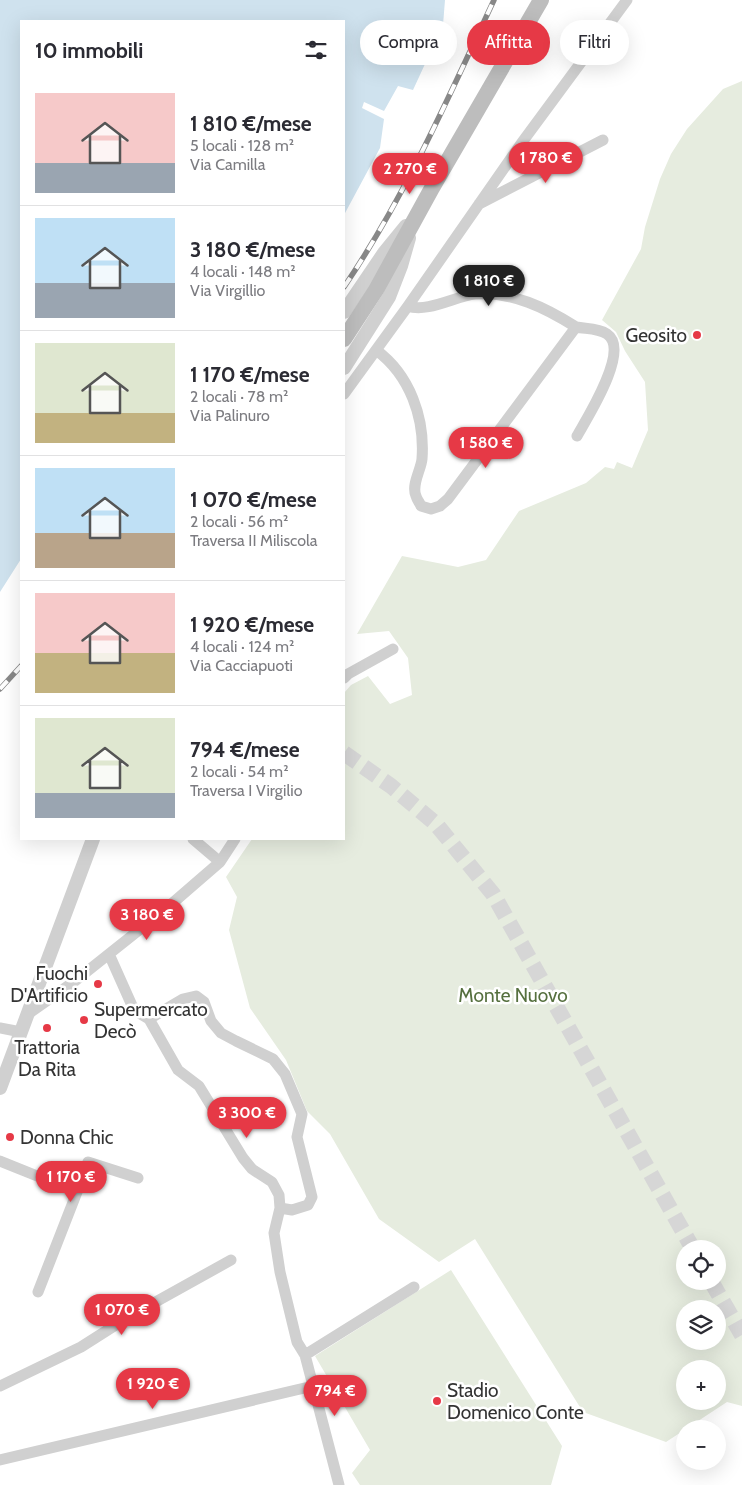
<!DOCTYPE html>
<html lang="it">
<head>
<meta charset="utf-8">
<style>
  :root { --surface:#fff; --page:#f7f7f7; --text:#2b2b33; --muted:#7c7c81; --line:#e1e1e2; --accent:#e63946 }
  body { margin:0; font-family:Cabin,sans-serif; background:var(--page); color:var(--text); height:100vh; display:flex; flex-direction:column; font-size:19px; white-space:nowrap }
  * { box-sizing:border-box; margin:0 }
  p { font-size:16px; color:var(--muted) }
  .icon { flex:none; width:28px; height:28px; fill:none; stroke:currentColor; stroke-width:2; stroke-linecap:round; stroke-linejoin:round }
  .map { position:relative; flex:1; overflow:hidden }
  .panel { position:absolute; left:20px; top:20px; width:325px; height:820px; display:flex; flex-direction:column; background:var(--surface); border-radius:0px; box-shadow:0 5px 20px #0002 }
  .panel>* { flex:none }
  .guide { position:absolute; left:360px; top:20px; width:306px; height:45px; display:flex; gap:10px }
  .buttons { position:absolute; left:676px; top:1240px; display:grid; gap:10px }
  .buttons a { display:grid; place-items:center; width:50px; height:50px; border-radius:50%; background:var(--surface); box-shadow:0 5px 20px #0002; font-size:25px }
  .price { position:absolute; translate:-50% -42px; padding:0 11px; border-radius:18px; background:var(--accent); color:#fff; font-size:16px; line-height:32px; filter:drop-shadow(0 1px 2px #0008) }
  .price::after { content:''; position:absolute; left:50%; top:30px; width:15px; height:11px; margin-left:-8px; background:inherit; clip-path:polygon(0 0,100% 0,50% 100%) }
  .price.selected { background:#222; color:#fff }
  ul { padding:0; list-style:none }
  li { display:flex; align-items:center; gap:15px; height:125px; padding:0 15px }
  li+li { border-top:1px solid var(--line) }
  li span { display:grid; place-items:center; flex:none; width:140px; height:100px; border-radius:0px; color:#555 }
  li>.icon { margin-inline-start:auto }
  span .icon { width:60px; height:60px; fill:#fffc; stroke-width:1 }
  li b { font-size:21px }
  h2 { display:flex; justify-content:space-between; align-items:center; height:60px; padding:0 15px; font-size:21px }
  .chip { padding:0 18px; border-radius:22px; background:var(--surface); box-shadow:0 5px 20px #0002; font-size:18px; line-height:45px }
  .chip.selected { background:var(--accent); color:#fff }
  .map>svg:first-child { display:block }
  .green { fill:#e6ecdf; fill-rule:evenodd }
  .water { fill:#cfe2ee }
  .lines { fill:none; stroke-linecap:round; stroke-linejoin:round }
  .secondary-tunnel { stroke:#d6d6d6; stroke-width:16; stroke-dasharray:16 8; stroke-linecap:butt }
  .minor { stroke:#d0d0d0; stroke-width:11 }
  .tertiary { stroke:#d0d0d0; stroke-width:14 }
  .secondary { stroke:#bdbdbd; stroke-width:16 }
  .rail-casing { stroke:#888; stroke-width:5.5 }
  .rail { stroke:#fff; stroke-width:4; stroke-dasharray:11; stroke-linecap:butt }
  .poi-dot { fill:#e63946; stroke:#fff; stroke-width:2 }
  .labels { text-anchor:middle; stroke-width:5; stroke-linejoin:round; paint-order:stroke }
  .poi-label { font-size:19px; fill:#333; stroke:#fff; text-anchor:start }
  .park-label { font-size:19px; fill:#56703f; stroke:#fff }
</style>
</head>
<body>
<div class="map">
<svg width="742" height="1485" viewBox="0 0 742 1485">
  <rect width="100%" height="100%" fill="#fff"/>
  <path class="green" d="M 742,81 L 742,1406 L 727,1402 L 666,1442 L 583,1412 L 475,1239 L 439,1262 L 379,1219 L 330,1134 L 307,1111 L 286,1060 L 250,1008 L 229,930 L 237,897 L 226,877 L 252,839 L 344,839 L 344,693 L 351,685 L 368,676 L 390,704 L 412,695 L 408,658 L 389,631 L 357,634 L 402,556 L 458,567 L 486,560 L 519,511 L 586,483 L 605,467 L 614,469 L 617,462 L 632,468 L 648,430 L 645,382 L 625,351 L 616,332 L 602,320 L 641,249 L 645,227 L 660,179 L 671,154 L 687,129 L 723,89 ZM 685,1249 L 718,1249 L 718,1281 L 685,1281 ZM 685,1309 L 718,1309 L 718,1341 L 685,1341 ZM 685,1369 L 718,1369 L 718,1401 L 685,1401 Z
    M 451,1270 L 562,1446 L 551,1485 L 360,1485 L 352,1473 L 370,1450 L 315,1356 Z"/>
  <path class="water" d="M 0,0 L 445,0 L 443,25 L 413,90 L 398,86 L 384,111 L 364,102 L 362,108 L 384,119 L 380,148 L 344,215 L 344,21 L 21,21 L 21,559 L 0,592 Z"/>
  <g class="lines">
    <path class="secondary-tunnel" d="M 344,753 L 391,786 L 436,824 L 493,894 L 693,1249
      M 711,1281 L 742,1335"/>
    <path class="minor" d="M 479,204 L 603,140
      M 408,306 C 427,313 456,296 475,294 C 512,291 546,308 576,327
      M 376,350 C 410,375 425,418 422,459 C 421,470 411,485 416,496 C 417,500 420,503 421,506 L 431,509 L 440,506 L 448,499 L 576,327 C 586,329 598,328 607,334 C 631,350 587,418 577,436
      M 344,394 L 408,306 L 523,141 L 627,0
      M 344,678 L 348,674 L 393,649
      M 193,839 L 220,862
      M 109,954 L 134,1010 L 149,1019 L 178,1070 L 199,1086 L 243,1158 L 252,1169 L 272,1182 L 279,1195 L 280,1208 L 274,1233 L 280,1272 L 297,1342 L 305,1355 L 339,1485
      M 28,1014 L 75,981 L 168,907 L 220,862 L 235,839
      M 149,1019 L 183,999 L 196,996 L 204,1002 L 211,1021 L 221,1033 L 236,1041 L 273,1059 L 285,1074 L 302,1114 L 297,1137 L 312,1197 L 308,1205 L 292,1210 L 280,1208
      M 0,1028 L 21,1032
      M 0,1161 L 77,1192 L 88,1162 L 138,1178
      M 38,1292 L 77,1192
      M 305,1355 L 414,1287
      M 0,1386 L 81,1347 L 125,1319 L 231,1260
      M 0,1460 L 313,1386"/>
    <path class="tertiary" d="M 344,312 L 384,253 L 406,226
      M 344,368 L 389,297 L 401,266 L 409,238
      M 0,1088 L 93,839"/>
    <path class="secondary" d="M 344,339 L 376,290 L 432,188 L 541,0"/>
    <defs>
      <path id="rail" d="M 344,287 C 405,197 448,98 494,0
        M 0,689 L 21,666"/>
    </defs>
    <use href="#rail" class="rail-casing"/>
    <use href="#rail" class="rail"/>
  </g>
  <g class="poi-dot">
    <circle cx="697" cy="335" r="5"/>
    <circle cx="98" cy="984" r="5"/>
    <circle cx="84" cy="1020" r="5"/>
    <circle cx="47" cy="1028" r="5"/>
    <circle cx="10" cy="1137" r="5"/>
    <circle cx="437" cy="1401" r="5"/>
  </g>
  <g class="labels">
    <g class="poi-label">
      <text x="687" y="342" text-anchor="end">Geosito</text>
      <text x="88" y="980" text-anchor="end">Fuochi<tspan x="88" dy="22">D'Artificio</tspan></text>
      <text x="94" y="1016">Supermercato<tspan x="94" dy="22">Decò</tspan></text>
      <text x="47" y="1054" text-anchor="middle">Trattoria<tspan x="47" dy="22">Da Rita</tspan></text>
      <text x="20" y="1144">Donna Chic</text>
      <text x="447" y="1397">Stadio<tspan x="447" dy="22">Domenico Conte</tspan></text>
    </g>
    <g class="park-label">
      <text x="513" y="1002">Monte Nuovo</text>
    </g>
  </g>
</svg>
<div class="buttons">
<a><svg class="icon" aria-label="locate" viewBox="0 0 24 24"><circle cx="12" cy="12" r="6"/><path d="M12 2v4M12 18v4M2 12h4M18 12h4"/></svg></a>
<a><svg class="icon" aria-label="layers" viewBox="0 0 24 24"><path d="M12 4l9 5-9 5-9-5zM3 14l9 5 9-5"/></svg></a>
<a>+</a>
<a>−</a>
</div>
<b class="price" style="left:546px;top:184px">1 780 €</b>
<b class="price" style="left:410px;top:195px">2 270 €</b>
<b class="price selected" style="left:489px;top:307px">1 810 €</b>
<b class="price" style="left:486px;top:469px">1 580 €</b>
<b class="price" style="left:147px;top:941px">3 180 €</b>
<b class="price" style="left:247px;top:1139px">3 300 €</b>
<b class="price" style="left:71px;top:1203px">1 170 €</b>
<b class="price" style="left:122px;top:1336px">1 070 €</b>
<b class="price" style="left:153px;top:1410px">1 920 €</b>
<b class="price" style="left:335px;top:1417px">794 €</b>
<div class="guide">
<a class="chip">Compra</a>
<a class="chip selected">Affitta</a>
<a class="chip">Filtri</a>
</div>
<section class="panel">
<h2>10 immobili<svg class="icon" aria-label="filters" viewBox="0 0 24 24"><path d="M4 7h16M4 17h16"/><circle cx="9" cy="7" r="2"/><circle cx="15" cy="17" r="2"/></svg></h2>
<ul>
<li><span style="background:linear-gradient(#f6c9c9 70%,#9aa5b1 0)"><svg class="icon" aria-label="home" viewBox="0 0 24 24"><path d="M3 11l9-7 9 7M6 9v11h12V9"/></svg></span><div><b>1 810 €/mese</b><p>5 locali · 128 m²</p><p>Via Camilla</p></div></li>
<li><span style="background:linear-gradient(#bfe0f5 65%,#9aa5b1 0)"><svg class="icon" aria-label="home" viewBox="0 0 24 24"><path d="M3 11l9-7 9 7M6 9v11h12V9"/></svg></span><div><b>3 180 €/mese</b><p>4 locali · 148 m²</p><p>Via Virgillio</p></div></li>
<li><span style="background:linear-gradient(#dfe7d0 70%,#c2b280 0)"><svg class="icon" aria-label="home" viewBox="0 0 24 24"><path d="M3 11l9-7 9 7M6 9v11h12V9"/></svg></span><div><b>1 170 €/mese</b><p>2 locali · 78 m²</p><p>Via Palinuro</p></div></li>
<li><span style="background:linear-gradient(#bfe0f5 65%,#b9a48a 0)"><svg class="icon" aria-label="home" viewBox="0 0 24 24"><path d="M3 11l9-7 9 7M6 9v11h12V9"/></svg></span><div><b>1 070 €/mese</b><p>2 locali · 56 m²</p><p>Traversa II Miliscola</p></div></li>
<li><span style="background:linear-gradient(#f6c9c9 60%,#c2b280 0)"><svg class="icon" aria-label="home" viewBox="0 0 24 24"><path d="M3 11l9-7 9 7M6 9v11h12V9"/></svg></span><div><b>1 920 €/mese</b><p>4 locali · 124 m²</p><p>Via Cacciapuoti</p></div></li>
<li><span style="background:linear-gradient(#dfe7d0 75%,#9aa5b1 0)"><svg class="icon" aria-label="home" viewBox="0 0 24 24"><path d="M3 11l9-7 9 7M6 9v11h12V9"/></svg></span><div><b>794 €/mese</b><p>2 locali · 54 m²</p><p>Traversa I Virgilio</p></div></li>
</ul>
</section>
</div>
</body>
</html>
